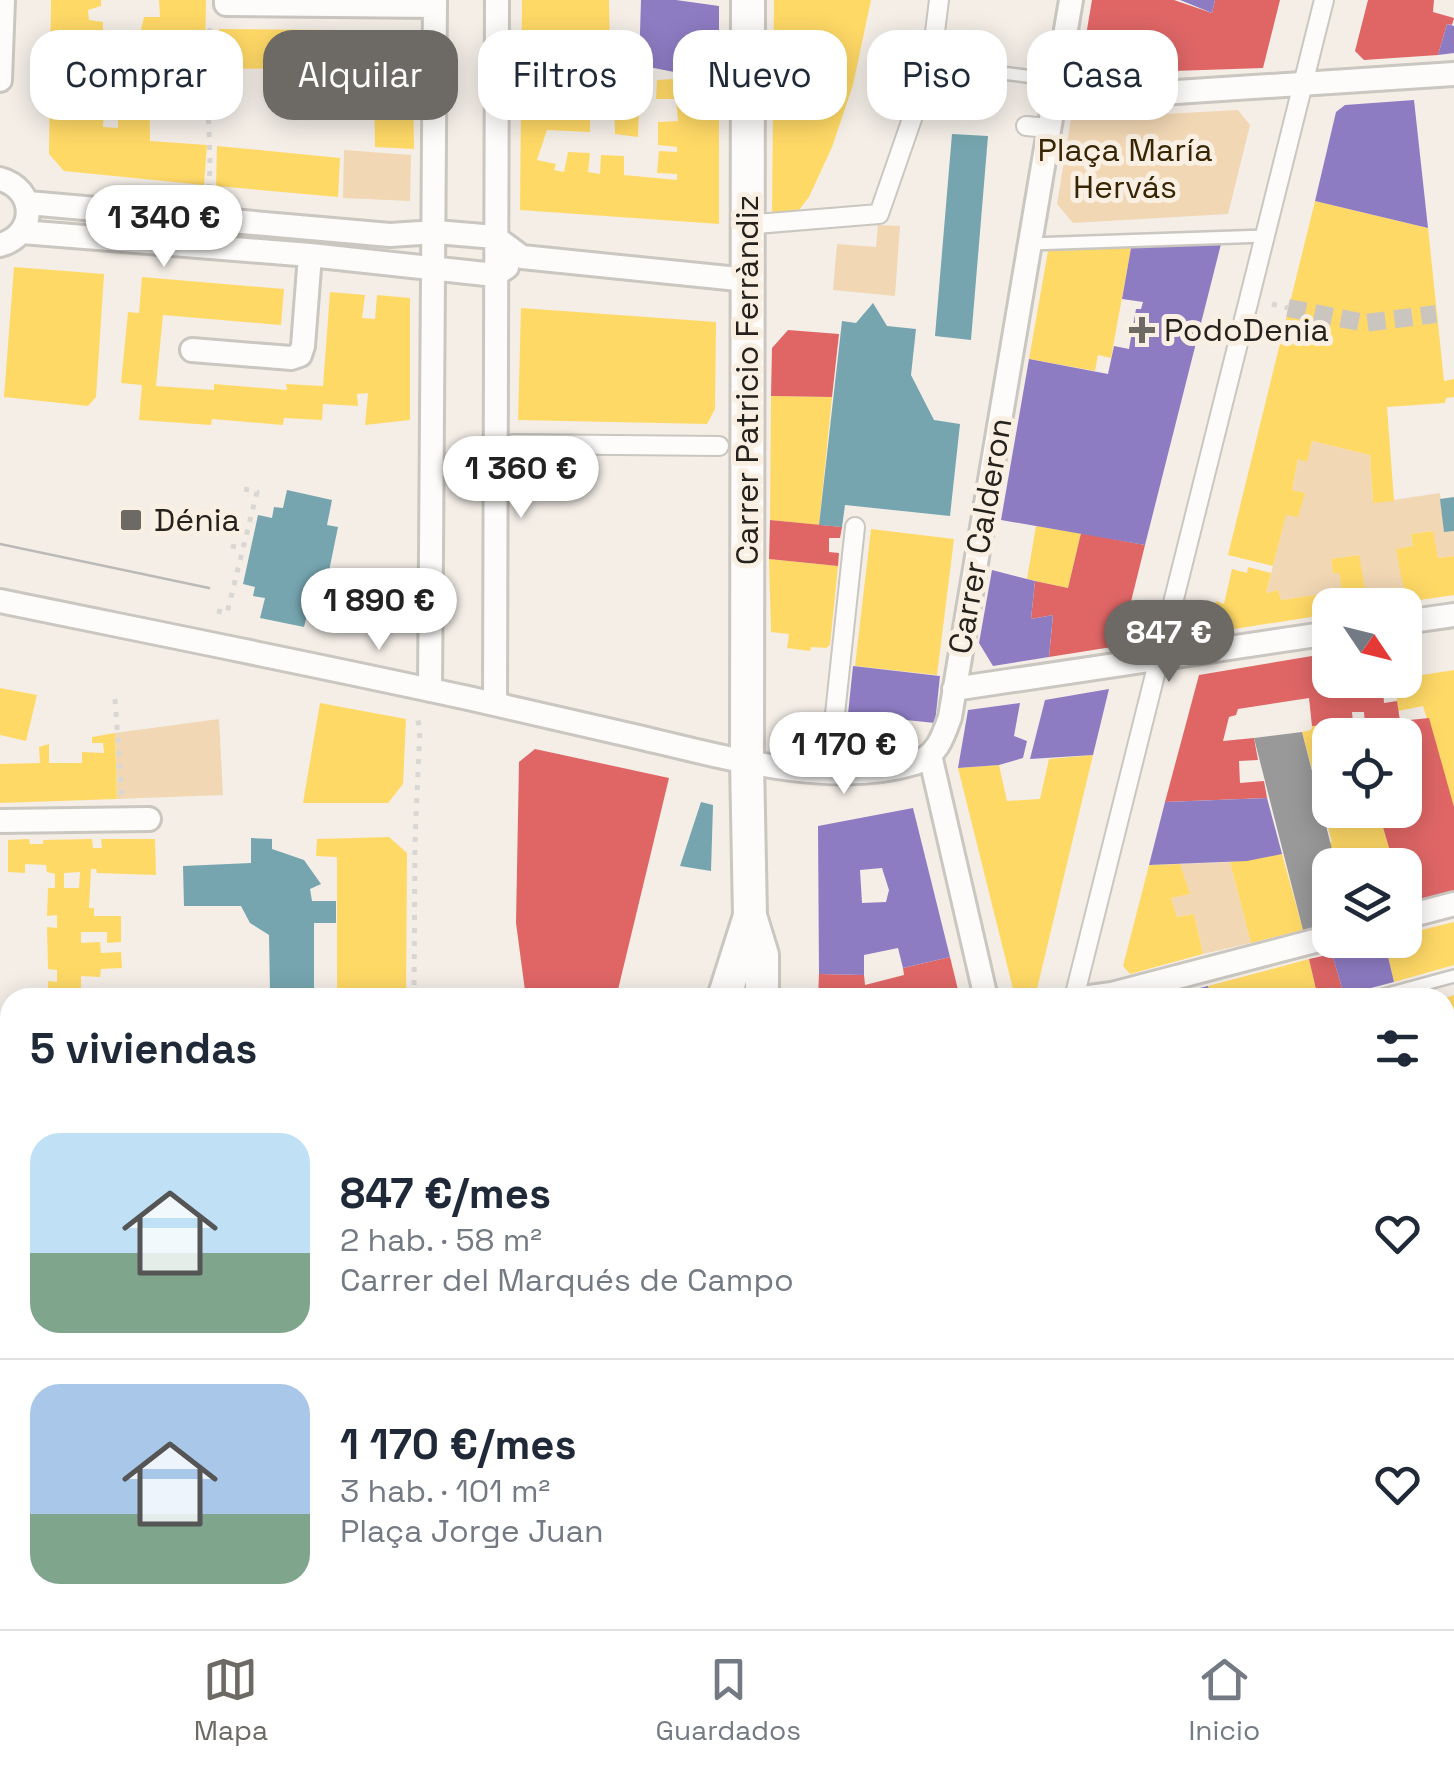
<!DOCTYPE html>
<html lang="es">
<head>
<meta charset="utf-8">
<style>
  :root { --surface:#fff; --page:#f6f6f7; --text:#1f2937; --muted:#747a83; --line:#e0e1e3; --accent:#6d6964 }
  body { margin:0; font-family:"Space Grotesk",sans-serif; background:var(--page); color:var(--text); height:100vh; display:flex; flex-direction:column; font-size:38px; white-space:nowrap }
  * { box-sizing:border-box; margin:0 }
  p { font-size:32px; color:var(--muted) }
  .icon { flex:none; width:55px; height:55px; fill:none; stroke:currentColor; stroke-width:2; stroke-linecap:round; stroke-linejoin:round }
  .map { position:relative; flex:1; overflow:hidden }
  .panel { position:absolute; left:0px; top:988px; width:1455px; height:642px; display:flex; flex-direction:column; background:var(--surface); border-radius:30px 30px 0 0; box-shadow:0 5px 25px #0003 }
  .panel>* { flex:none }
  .banner { position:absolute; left:30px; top:30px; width:1395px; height:90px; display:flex; gap:20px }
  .needle { width:65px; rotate:125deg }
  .fabs { position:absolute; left:1312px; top:588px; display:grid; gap:20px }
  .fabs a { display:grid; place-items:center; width:110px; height:110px; border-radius:20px; background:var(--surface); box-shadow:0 5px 25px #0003; font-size:50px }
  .price { position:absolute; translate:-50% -85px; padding:0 22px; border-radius:35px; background:#fff; color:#222; font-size:32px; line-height:65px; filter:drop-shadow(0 2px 5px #0008) }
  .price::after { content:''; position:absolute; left:50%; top:60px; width:30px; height:22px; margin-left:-15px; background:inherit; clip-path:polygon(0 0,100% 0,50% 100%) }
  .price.active { background:var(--accent); color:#fff }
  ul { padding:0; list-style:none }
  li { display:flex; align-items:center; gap:30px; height:250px; padding:0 30px }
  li+li { border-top:2px solid var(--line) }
  li span { display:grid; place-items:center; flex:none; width:280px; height:200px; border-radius:30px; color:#555 }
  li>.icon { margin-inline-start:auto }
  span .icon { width:120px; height:120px; fill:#fffc; stroke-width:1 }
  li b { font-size:42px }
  h2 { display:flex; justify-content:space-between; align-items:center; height:120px; padding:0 30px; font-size:42px }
  .chip { padding:0 35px; border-radius:30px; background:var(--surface); box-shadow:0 5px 25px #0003; font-size:35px; line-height:90px }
  .chip.active { background:var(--accent); color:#fff }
  .menu { display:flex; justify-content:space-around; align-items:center; height:140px; border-top:2px solid var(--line); background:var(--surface); font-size:28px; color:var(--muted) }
  .menu a { display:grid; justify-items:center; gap:5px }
  .menu .active { color:var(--accent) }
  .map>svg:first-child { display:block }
  .green { fill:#f1d7b4 }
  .water { fill:#ddba85 }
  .homes { fill:#ffd966; fill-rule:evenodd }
  .shops { fill:#e06666 }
  .offices { fill:#8e7cc3; fill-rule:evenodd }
  .public { fill:#76a5af }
  .industry { fill:#999 }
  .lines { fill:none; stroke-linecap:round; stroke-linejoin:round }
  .ferry { stroke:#71501a; stroke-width:2.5; stroke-dasharray:12 10; stroke-linecap:butt }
  .pedestrian-tunnel { stroke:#cbc5bf; stroke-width:18; stroke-dasharray:18 9; stroke-linecap:butt }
  .service-casing { stroke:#cac6c0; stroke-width:16 }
  .pedestrian-casing { stroke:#cac6c0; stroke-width:22 }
  .minor-casing { stroke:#cac6c0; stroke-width:28 }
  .secondary-casing { stroke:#cac6c0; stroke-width:38 }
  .path { stroke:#d9d7d4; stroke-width:5; stroke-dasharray:5 8; stroke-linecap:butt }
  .service { stroke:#fdfcfb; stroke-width:11 }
  .pedestrian { stroke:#fdfcfb; stroke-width:18 }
  .minor { stroke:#fdfcfb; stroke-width:22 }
  .secondary { stroke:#fdfcfb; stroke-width:32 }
  .tram { stroke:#bcbab8; stroke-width:2.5 }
  .poi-dot { fill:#6d6964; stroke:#f9efe2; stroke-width:4 }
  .labels { text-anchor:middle; stroke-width:10; stroke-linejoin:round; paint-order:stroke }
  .park-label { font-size:32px; fill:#382504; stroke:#f9efe2 }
  .poi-label { font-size:32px; fill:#25211d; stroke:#f9efe2; text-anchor:start }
  .street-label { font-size:32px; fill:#25211d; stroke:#f9efe2 }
</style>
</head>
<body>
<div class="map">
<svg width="1454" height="1629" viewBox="0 0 1454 1629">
  <rect width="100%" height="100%" fill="#f4eee7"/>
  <path class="green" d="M 1238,110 L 1250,125 L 1228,214 L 1073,223 L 1057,204 L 1071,119 Z
    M 344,150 L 411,155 L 410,201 L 343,198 Z
    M 878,225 L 900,226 L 895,296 L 833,290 L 837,244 L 876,247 Z
    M 1312,441 L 1370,455 L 1373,503 L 1440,493 L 1444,532 L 1454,531 L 1454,556 L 1438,558 L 1432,531 L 1411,534 L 1413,546 L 1397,549 L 1406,602 L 1368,605 L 1358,555 L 1331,559 L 1333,572 L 1339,573 L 1344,605 L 1332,605 L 1329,593 L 1281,600 L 1278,590 L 1266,593 L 1286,515 L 1298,516 L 1304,493 L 1292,490 L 1298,459 L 1307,461 Z
    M 219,719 L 223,795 L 117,799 L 115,733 Z
    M 1230,862 L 1251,943 L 1203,954 L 1194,914 L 1177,917 L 1171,898 L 1189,894 L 1180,864 Z"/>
  <path class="water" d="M 1454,1309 L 1454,1629 L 0,1629 L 0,1592 L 10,1590 L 10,1620 L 1445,1620 L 1445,1310 Z"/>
  <path class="homes" d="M 51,0 L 101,0 L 101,6 L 88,10 L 89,20 L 103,22 L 103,38 L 89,37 L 89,50 L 103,52 L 103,59 L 121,59 L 122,34 L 140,34 L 144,17 L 160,17 L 159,0 L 206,0 L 205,64 L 149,66 L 150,141 L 207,145 L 204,185 L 64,171 L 49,154 ZM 88,69 L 103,69 L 103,83 L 87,82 ZM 87,100 L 106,100 L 106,110 L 118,111 L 118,128 L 103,127 L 104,113 L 87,113 Z
    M 522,0 L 609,0 L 610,58 L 591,53 L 590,132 L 547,130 L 537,160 L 556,164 L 554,170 L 564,172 L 568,152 L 590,153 L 588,172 L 600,174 L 601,155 L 624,156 L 624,175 L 677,180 L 677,174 L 657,173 L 659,151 L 677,152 L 677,147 L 658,145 L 658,122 L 678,121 L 676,99 L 656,99 L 657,80 L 674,79 L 673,71 L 719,81 L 719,224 L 520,210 Z
    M 774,0 L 871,0 L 853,85 L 832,147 L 809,197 L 799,210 L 786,217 L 772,217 Z
    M 219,29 L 337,30 L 339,70 L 217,68 Z
    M 621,77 L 640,79 L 638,137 L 615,134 L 614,100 L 619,99 Z
    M 374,84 L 413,85 L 414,149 L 375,147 Z
    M 217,146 L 340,158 L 338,197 L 216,186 Z
    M 1315,201 L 1428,228 L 1444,381 L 1454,379 L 1454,397 L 1446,398 L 1445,403 L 1387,407 L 1394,501 L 1373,503 L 1370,455 L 1312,441 L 1307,462 L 1298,459 L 1292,490 L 1305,493 L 1298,517 L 1286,515 L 1273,566 L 1228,555 Z
    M 1131,248 L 1111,358 L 1098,355 L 1095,371 L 1029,359 L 1048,251 Z
    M 14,267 L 104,274 L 96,397 L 88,406 L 4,397 Z
    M 142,277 L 284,289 L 281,325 L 163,315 L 156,386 L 214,390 L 214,384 L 287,390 L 286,384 L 323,386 L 330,292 L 365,295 L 362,318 L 375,319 L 377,295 L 410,298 L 410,420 L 365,425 L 368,393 L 357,394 L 358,406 L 323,404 L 322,420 L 284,418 L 283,425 L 212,419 L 211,425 L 139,420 L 142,385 L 121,383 L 128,312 L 139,313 Z
    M 521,308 L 716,322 L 715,409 L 707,424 L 518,420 Z
    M 771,396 L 832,397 L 819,525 L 770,520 Z
    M 1036,526 L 1081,533 L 1068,588 L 1027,579 Z
    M 871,529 L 954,539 L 937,675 L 855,666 Z
    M 1433,531 L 1438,558 L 1454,556 L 1454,595 L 1406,602 L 1396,549 L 1413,546 L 1411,534 Z
    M 1359,555 L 1368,605 L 1344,605 L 1339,573 L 1333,573 L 1331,559 Z
    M 769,559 L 838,566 L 830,645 L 826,648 L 811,647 L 810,651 L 787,648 L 789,634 L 771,632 Z
    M 1248,567 L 1271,573 L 1266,593 L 1278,590 L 1281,600 L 1329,593 L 1330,614 L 1234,629 L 1233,632 L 1210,625 L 1216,601 L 1224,604 L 1232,569 L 1247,573 Z
    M 1414,640 L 1422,675 L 1454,670 L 1454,809 L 1423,706 L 1398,711 L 1395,680 L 1405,680 L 1405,641 Z
    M 0,688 L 37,695 L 26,741 L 0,735 Z
    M 320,703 L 406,719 L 403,784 L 388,803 L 303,803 Z
    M 1353,723 L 1356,735 L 1330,735 L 1330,810 L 1378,810 L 1394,865 L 1336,865 L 1332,854 L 1329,843 L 1332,842 L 1302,732 L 1311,730 L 1312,726 Z
    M 115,733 L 117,799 L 0,803 L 0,764 L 40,763 L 39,747 L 49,744 L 49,763 L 82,763 L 82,752 L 104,753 L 103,743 L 92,743 L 92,737 Z
    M 1093,755 L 1037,989 L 1028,995 L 1019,993 L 1013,989 L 958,768 L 999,765 L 1007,801 L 1040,799 L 1049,759 Z
    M 389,837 L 407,853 L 406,998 L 337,998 L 337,857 L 316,856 L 317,839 Z
    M 29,839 L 30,844 L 43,844 L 43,840 L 92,839 L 93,848 L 102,848 L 101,839 L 155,839 L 156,875 L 97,873 L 96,869 L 91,869 L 89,908 L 94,908 L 94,916 L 121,916 L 121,942 L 107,943 L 107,932 L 81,932 L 81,943 L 100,942 L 101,953 L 121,952 L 122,968 L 101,969 L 100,977 L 81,976 L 81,998 L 48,998 L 48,981 L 57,982 L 57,970 L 48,969 L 47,927 L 57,928 L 57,915 L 47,916 L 48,888 L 55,888 L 55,874 L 47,872 L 46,865 L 25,864 L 25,873 L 8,872 L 8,840 ZM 80,872 L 79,888 L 64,888 L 64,873 Z
    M 1282,854 L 1303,930 L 1251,943 L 1230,862 Z
    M 1180,864 L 1190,894 L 1171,898 L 1177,917 L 1194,914 L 1203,954 L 1130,974 L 1123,966 L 1149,865 Z
    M 1454,922 L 1454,965 L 1394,982 L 1384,940 L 1405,940 L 1405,934 Z
    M 1309,959 L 1318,998 L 1211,998 L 1208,986 Z
    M 1454,995 L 1454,1050 L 1445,1053 L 1445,998 Z"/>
  <path class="shops" d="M 1092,0 L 1174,0 L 1212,13 L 1215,0 L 1280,0 L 1263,68 L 1083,74 L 1080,71 Z
    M 1368,0 L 1434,0 L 1433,12 L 1454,18 L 1452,25 L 1447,24 L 1438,55 L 1364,60 L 1355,51 Z
    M 788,330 L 839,334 L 832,397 L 771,396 L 772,348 Z
    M 770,520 L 842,527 L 840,538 L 829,538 L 829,552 L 839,553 L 838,566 L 769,559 Z
    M 1081,533 L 1145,545 L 1122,638 L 1112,647 L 1049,657 L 1053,615 L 1031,619 L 1035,581 L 1068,588 Z
    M 1330,653 L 1330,680 L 1395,680 L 1396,688 L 1383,689 L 1384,703 L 1397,701 L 1400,721 L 1429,718 L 1454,807 L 1454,891 L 1405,903 L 1405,865 L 1394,865 L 1378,810 L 1405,810 L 1405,735 L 1356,735 L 1354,728 L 1365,725 L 1364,712 L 1352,712 L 1353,723 L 1312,726 L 1309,698 L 1238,709 L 1236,715 L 1229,717 L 1223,741 L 1254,738 L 1258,760 L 1239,761 L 1240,783 L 1264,781 L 1267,798 L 1165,802 L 1199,675 Z
    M 535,749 L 669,778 L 616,998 L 526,998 L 516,923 L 519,762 Z
    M 1332,954 L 1344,995 L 1318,998 L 1309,959 Z
    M 950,957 L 960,998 L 818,998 L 819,974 L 864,975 L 865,985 L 904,975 L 903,968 Z"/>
  <path class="offices" d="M 641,0 L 676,0 L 719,6 L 719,81 L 639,65 Z
    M 1180,0 L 1215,0 L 1212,13 Z
    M 1447,24 L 1454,26 L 1454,53 L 1438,55 Z
    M 1414,100 L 1428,228 L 1315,201 L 1336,112 L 1345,105 Z
    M 1221,244 L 1145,545 L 1001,520 L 1029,359 L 1108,374 L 1114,346 L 1129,349 L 1136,309 L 1141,309 L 1143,302 L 1122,299 L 1131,248 Z
    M 992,570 L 1035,581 L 1031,619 L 1053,615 L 1049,657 L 993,666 L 979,643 Z
    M 853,666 L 940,676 L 935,723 L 848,714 Z
    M 1109,689 L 1093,755 L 1030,759 L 1045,700 Z
    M 1020,703 L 1014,736 L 1027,741 L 1023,758 L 999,765 L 958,768 L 968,710 Z
    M 1267,798 L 1282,854 L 1247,861 L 1149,865 L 1165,802 Z
    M 913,808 L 950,957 L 903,968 L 898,948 L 864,955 L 864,975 L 819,974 L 818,826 ZM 882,868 L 889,890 L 886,902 L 862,903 L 860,870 Z
    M 1384,940 L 1394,982 L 1344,995 L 1332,954 Z
    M 1208,986 L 1211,998 L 1181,998 L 1179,993 Z"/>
  <path class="public" d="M 952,134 L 988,136 L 971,340 L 935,336 Z
    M 873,303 L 887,326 L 916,329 L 911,375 L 934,420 L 960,424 L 950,516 L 845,505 L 842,527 L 819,525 L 842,321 L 856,323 Z
    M 287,490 L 332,500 L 327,525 L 338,527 L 321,610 L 309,607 L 304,627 L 260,618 L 265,598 L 253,596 L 255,587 L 243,584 L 258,515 L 272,518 L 274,507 L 283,508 Z
    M 1454,497 L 1454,531 L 1444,532 L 1440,499 Z
    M 701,802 L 713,805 L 711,871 L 680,866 Z
    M 251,838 L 272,839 L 272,849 L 304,860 L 321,884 L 310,889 L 312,901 L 336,901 L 336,923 L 314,923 L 314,988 L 270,991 L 269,935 L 250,923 L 241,906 L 184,906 L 183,866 L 251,863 Z"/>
  <path class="industry" d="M 1302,732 L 1336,865 L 1330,865 L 1330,923 L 1303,930 L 1254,738 Z
    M 10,1161 L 10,1252 L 0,1254 L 0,1163 Z"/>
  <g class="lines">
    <path class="ferry" d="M 1090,1620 L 1092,1629"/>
    <path class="pedestrian-tunnel" d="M 1288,308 L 1365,323 L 1436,314"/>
    <defs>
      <path id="service" d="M 931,64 L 1057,80
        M 1030,244 L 1265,236
        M 1373,998 L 1454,976"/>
      <path id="pedestrian" d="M 1026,126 L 1049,128
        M 757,224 L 879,214 L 931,64 L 939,0
        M 513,444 L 719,446
        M 829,770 L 855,527
        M 1074,998 L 1324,0"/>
      <path id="minor" d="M 226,0 L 226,4 L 435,6
        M 0,80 L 3,0
        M 1054,100 L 1454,74
        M 0,179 C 37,189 37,235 0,245
        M 28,203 L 390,235 L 436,232 L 495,237 L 522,257 L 748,280
        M 22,232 L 310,255 L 495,275 L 507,267
        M 192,350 L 291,358 L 300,355 L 303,346 L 310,255
        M 0,601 C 156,633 312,664 468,698 C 525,711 581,724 638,737 C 720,756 831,789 915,763 C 937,756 943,737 950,717 L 1071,0
        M 1405,622 L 1454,615
        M 954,689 L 1330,633
        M 430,690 L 435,0
        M 495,704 L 497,0
        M 930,755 L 986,998
        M 0,821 L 149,819
        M 1405,917 L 1454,904
        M 1082,998 L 1112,994 L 1330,937
        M 1445,1063 L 1454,1061"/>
      <path id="secondary" d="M 748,0 L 747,761 L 750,916 L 762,955 L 762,998
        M 724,998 L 750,916
        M 0,1089 L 10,1089
        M 1445,1166 L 1454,1164"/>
    </defs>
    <use href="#service" class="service-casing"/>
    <use href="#pedestrian" class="pedestrian-casing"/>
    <use href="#minor" class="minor-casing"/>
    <use href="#secondary" class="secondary-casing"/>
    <path class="path" d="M 209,189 C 213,134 201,76 211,23
      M 1272,304 L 1288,308
      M 231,546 L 242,548
      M 217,611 L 227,613 L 257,492 L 244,489
      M 115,699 L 122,796
      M 414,998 L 415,839 L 420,728 L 416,715
      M 1445,1223 L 1454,1222
      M 1445,1245 L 1454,1243
      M 0,1342 L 10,1340
      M 0,1547 L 10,1545"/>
    <use href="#service" class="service"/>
    <use href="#pedestrian" class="pedestrian"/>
    <use href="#minor" class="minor"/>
    <use href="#secondary" class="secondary"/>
    <path class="tram" d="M 0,544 L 209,588"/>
  </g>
  <g class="poi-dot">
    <path d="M1137 315h10v10h10v10h-10v10h-10v-10h-10v-10h10z"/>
    <rect x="119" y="508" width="24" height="24" rx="5"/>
  </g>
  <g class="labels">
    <g class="park-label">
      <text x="1125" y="161">Plaça María<tspan x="1125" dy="37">Hervás</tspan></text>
    </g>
    <g class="poi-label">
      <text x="1164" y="341">PodoDenia</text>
      <text x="154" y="531">Dénia</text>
    </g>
    <g class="street-label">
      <text transform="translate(747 380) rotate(-90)" y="11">Carrer Patricio Ferràndiz</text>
      <text transform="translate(980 536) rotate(-80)" y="11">Carrer Calderon</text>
    </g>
  </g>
</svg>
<div class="fabs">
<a><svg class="needle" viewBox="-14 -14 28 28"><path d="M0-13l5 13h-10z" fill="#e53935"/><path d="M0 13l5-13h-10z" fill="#747a83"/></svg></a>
<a><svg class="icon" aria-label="locate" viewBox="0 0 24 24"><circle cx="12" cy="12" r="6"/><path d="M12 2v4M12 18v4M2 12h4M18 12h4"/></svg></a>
<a><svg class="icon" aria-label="layers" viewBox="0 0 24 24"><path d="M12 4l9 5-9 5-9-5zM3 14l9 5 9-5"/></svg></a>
</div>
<b class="price" style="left:164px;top:270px">1 340 €</b>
<b class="price" style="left:521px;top:521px">1 360 €</b>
<b class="price" style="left:379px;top:653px">1 890 €</b>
<b class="price active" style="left:1169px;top:685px">847 €</b>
<b class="price" style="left:844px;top:797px">1 170 €</b>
<div class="banner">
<a class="chip">Comprar</a>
<a class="chip active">Alquilar</a>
<a class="chip">Filtros</a>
<a class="chip">Nuevo</a>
<a class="chip">Piso</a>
<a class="chip">Casa</a>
</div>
<section class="panel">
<h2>5 viviendas<svg class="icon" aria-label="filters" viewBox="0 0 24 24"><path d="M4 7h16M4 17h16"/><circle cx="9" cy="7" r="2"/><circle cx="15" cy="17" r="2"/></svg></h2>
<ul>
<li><span style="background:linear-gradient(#bfe0f5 60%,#7fa58c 0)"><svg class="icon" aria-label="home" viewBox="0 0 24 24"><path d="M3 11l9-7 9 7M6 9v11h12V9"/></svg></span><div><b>847 €/mes</b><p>2 hab. · 58 m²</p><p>Carrer del Marqués de Campo</p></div><svg class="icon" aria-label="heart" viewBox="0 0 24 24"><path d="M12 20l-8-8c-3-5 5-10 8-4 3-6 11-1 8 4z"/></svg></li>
<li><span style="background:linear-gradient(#a9c7e8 65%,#7fa58c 0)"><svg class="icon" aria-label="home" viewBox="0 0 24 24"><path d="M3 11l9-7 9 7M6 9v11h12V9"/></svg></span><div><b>1 170 €/mes</b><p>3 hab. · 101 m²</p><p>Plaça Jorge Juan</p></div><svg class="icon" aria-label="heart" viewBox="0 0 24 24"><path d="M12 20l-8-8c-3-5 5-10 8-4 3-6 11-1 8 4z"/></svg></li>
</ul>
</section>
</div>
<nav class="menu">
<a class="active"><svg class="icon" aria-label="map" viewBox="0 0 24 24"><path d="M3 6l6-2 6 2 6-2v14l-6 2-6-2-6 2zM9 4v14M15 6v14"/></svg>Mapa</a>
<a><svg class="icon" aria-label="saved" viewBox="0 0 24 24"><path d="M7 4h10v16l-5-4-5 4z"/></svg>Guardados</a>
<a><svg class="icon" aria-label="home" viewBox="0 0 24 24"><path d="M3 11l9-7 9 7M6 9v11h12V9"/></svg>Inicio</a>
</nav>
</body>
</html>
